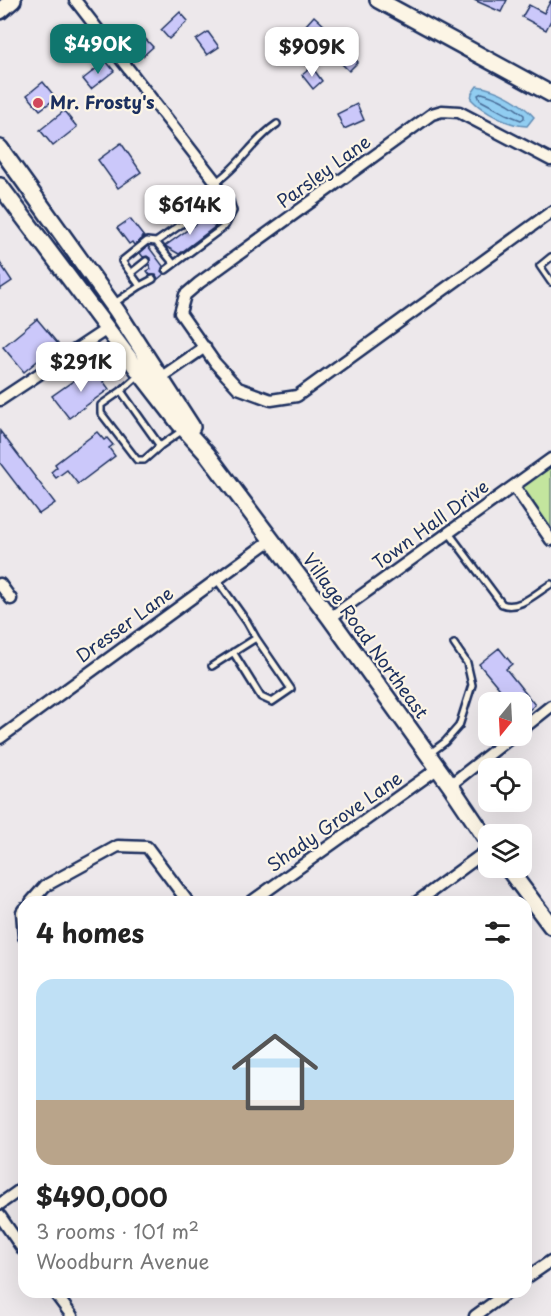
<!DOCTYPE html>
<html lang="en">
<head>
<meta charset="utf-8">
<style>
  :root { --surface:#fff; --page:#f2f2f2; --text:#222; --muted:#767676; --accent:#0f766e }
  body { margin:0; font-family:"Playpen Sans",sans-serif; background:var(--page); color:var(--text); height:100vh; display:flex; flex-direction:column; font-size:22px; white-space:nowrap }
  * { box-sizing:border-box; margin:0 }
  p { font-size:20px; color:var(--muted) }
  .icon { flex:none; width:33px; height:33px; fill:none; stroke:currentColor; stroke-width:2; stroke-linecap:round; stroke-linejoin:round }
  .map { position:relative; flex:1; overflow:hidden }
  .details { position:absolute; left:18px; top:896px; width:514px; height:402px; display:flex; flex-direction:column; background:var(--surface); border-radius:18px; box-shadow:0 6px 24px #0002 }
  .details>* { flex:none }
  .needle { width:39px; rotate:198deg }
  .tools { position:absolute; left:478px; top:692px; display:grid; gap:12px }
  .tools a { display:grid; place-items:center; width:54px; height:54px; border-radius:12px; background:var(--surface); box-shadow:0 6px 24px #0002; font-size:30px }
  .price { position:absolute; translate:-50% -51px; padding:0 14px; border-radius:12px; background:#fff; color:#222; font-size:20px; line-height:39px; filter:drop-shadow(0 2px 3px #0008) }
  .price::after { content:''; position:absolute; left:50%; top:36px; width:18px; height:14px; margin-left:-9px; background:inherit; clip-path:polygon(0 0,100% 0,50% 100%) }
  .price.active { background:var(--accent); color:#fff }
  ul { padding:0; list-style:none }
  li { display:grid; align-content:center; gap:12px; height:318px; padding:0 18px }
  li span { display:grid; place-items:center; height:186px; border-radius:18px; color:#555 }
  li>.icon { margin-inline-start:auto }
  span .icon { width:108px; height:108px; fill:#fffc; stroke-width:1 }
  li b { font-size:26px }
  h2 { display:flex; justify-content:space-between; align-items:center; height:72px; padding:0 18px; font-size:26px }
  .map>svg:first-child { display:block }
  .green { fill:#c3e59e; stroke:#6f8a7e; stroke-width:1.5 }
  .water { fill:#91cdf1; stroke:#628eb6; stroke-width:1.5 }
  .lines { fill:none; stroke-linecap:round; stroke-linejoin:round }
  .shore { stroke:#4a6e99; stroke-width:1.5 }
  .building { fill:#cbc8fa; stroke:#1b2f5e; stroke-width:1.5 }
  .lane-casing { stroke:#1b2f5e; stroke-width:10 }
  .street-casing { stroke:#1b2f5e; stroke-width:15 }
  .secondary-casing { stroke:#1b2f5e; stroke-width:20 }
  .lane { stroke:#fcf5e5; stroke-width:5 }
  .street { stroke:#fcf5e5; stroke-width:10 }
  .secondary { stroke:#fcf5e5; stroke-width:15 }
  .poi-dot { fill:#d1495b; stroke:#fcf5e5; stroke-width:2 }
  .labels { text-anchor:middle; stroke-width:4.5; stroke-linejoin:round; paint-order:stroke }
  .poi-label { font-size:18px; font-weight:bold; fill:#1b2f5e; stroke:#fcf5e5; text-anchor:start }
  .street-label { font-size:18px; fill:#1b2f5e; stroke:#fcf5e5 }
</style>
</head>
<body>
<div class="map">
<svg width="551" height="1316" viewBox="0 0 551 1316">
  <rect width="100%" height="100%" fill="#ede8eb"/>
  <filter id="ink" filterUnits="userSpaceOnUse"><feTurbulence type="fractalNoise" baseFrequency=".0167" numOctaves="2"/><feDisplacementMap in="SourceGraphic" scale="12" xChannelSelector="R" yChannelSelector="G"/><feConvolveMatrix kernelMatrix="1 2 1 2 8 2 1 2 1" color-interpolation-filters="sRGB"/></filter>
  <g filter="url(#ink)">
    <path class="green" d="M 551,462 L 551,539 L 514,486 Z"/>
    <path class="water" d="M 477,86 C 497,89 520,101 534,117 L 527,126 C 509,126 483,112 471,99 L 472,93 Z"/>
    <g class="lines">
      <path class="shore" d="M 482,93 C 497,97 512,105 524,115 L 524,118 L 521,120 L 506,114 L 480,100 L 478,95 Z"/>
    </g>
    <path class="building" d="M 474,0 L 507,0 L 501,12 Z
      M 551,0 L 551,20 L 546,30 L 522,17 L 529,5 L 544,13 Z
      M 180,12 L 188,21 L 169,39 L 161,30 Z
      M 314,16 L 326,27 L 318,36 L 306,25 Z
      M 208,32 L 219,47 L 207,55 L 196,40 Z
      M 140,33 L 153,47 L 143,56 L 130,42 Z
      M 343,47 L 358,62 L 349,71 L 334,56 Z
      M 106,61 L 114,71 L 91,89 L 83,79 Z
      M 312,67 L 322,81 L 313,89 L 302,75 Z
      M 43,82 L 56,98 L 40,110 L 27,95 Z
      M 357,104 L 364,120 L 344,129 L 337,114 Z
      M 64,111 L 77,127 L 53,146 L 40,130 Z
      M 121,143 L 141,172 L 118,188 L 98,160 Z
      M 130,219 L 144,237 L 142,237 L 143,238 L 134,245 L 132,242 L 129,244 L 117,228 Z
      M 203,219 L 216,226 L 179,254 L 165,246 Z
      M 148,246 L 163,266 L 161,271 L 164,274 L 158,279 L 156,275 L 150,275 L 147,271 L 151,269 L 149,265 L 150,258 L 147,256 L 143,257 L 140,253 Z
      M 0,263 L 12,281 L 0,289 Z
      M 37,319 L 58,344 L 24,372 L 3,347 Z
      M 93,367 L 109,389 L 69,418 L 52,396 Z
      M 0,431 L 55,503 L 39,514 L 0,463 Z
      M 97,432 L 104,440 L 107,438 L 113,445 L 109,448 L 115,456 L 78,484 L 67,470 L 56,478 L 51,472 L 57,467 L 55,464 Z
      M 499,648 L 512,664 L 506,669 L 535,705 L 522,716 L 522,702 L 494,702 L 504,694 L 479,664 Z"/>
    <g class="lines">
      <defs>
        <path id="lane" d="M 156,242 L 202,210 L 225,226
          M 551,257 L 540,266 L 551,282
          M 166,270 L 174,264
          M 131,273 L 146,261
          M 140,286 L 153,279
          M 113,304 L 140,286 L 122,261 L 147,241 L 156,242 L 174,264 L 225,226 L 233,211 L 230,201 L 216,182 C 240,166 253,140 277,124
          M 139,375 L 121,391 L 160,446 L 183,430
          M 121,391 L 101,405 L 101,413 L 137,460 L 144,460 L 160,446
          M 449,533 L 502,604 C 519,611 537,592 551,584
          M 233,652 L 261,697 L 272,702 L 291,689 L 256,638
          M 212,666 L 256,638 L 247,622 L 217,580
          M 429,754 L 445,742 L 459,726 L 472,685 L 467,663 L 454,644"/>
        <path id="street" d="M 75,0 L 216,182
          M 551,160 L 459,112 L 442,111 L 432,114 L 199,283 L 185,295 L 180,313 L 215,363 L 238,388 L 271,400 L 297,396 L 551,212
          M 156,381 L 205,347
          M 0,400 L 107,329
          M 514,486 L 551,540
          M 0,584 L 11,599
          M 330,618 L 551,459
          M 522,729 L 551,706
          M 0,738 L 271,540
          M 450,785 L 514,735
          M 31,902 L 45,886 L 118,846 L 147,847 L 188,902
          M 251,902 L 437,769
          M 417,902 L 489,849
          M 24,909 L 22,912 L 24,937
          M 0,1204 L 24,1187
          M 0,1216 L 24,1251
          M 526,1278 L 551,1261
          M 54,1292 L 72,1316
          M 475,1316 L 508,1292"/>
        <path id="secondary" d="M 378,0 L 551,94
          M 0,11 L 13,0
          M 0,148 L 117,311 L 192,427
          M 0,186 L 141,374 L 179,423 L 207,454 L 330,618 L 450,785 L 489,843
          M 507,867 L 551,926"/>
      </defs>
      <use href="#lane" class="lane-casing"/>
      <use href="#street" class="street-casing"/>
      <use href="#secondary" class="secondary-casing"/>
      <use href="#lane" class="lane"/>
      <use href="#street" class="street"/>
      <use href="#secondary" class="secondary"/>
    </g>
  </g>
  <circle class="poi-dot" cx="38" cy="103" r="6"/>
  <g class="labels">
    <g class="poi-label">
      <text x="50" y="109">Mr. Frosty's</text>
    </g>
    <g class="street-label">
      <text transform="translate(324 172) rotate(-36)" y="6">Parsley Lane</text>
      <text transform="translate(431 525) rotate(-36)" y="6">Town Hall Drive</text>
      <text transform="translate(125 625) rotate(-36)" y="6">Dresser Lane</text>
      <text transform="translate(365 636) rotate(54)" y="6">Village Road Northeast</text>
      <text transform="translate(335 822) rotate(-35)" y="6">Shady Grove Lane</text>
    </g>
  </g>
</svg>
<div class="tools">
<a><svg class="needle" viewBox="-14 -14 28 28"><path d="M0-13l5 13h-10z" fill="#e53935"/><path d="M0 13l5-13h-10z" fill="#767676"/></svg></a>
<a><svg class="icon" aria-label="locate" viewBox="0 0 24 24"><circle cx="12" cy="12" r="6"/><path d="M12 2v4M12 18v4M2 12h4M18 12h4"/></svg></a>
<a><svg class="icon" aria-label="layers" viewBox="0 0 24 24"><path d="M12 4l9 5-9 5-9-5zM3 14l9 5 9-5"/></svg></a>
</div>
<b class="price active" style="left:98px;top:75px">$490K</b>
<b class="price" style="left:312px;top:78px">$909K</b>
<b class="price" style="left:190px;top:236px">$614K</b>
<b class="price" style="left:81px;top:393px">$291K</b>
<section class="details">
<h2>4 homes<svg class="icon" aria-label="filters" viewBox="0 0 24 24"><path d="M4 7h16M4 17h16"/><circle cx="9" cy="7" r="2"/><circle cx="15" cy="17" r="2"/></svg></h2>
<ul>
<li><span style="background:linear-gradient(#bfe0f5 65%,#b9a48a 0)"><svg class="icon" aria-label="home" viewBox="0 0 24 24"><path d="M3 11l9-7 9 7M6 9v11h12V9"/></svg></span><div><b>$490,000</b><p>3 rooms · 101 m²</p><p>Woodburn Avenue</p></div></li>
</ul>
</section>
</div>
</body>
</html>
